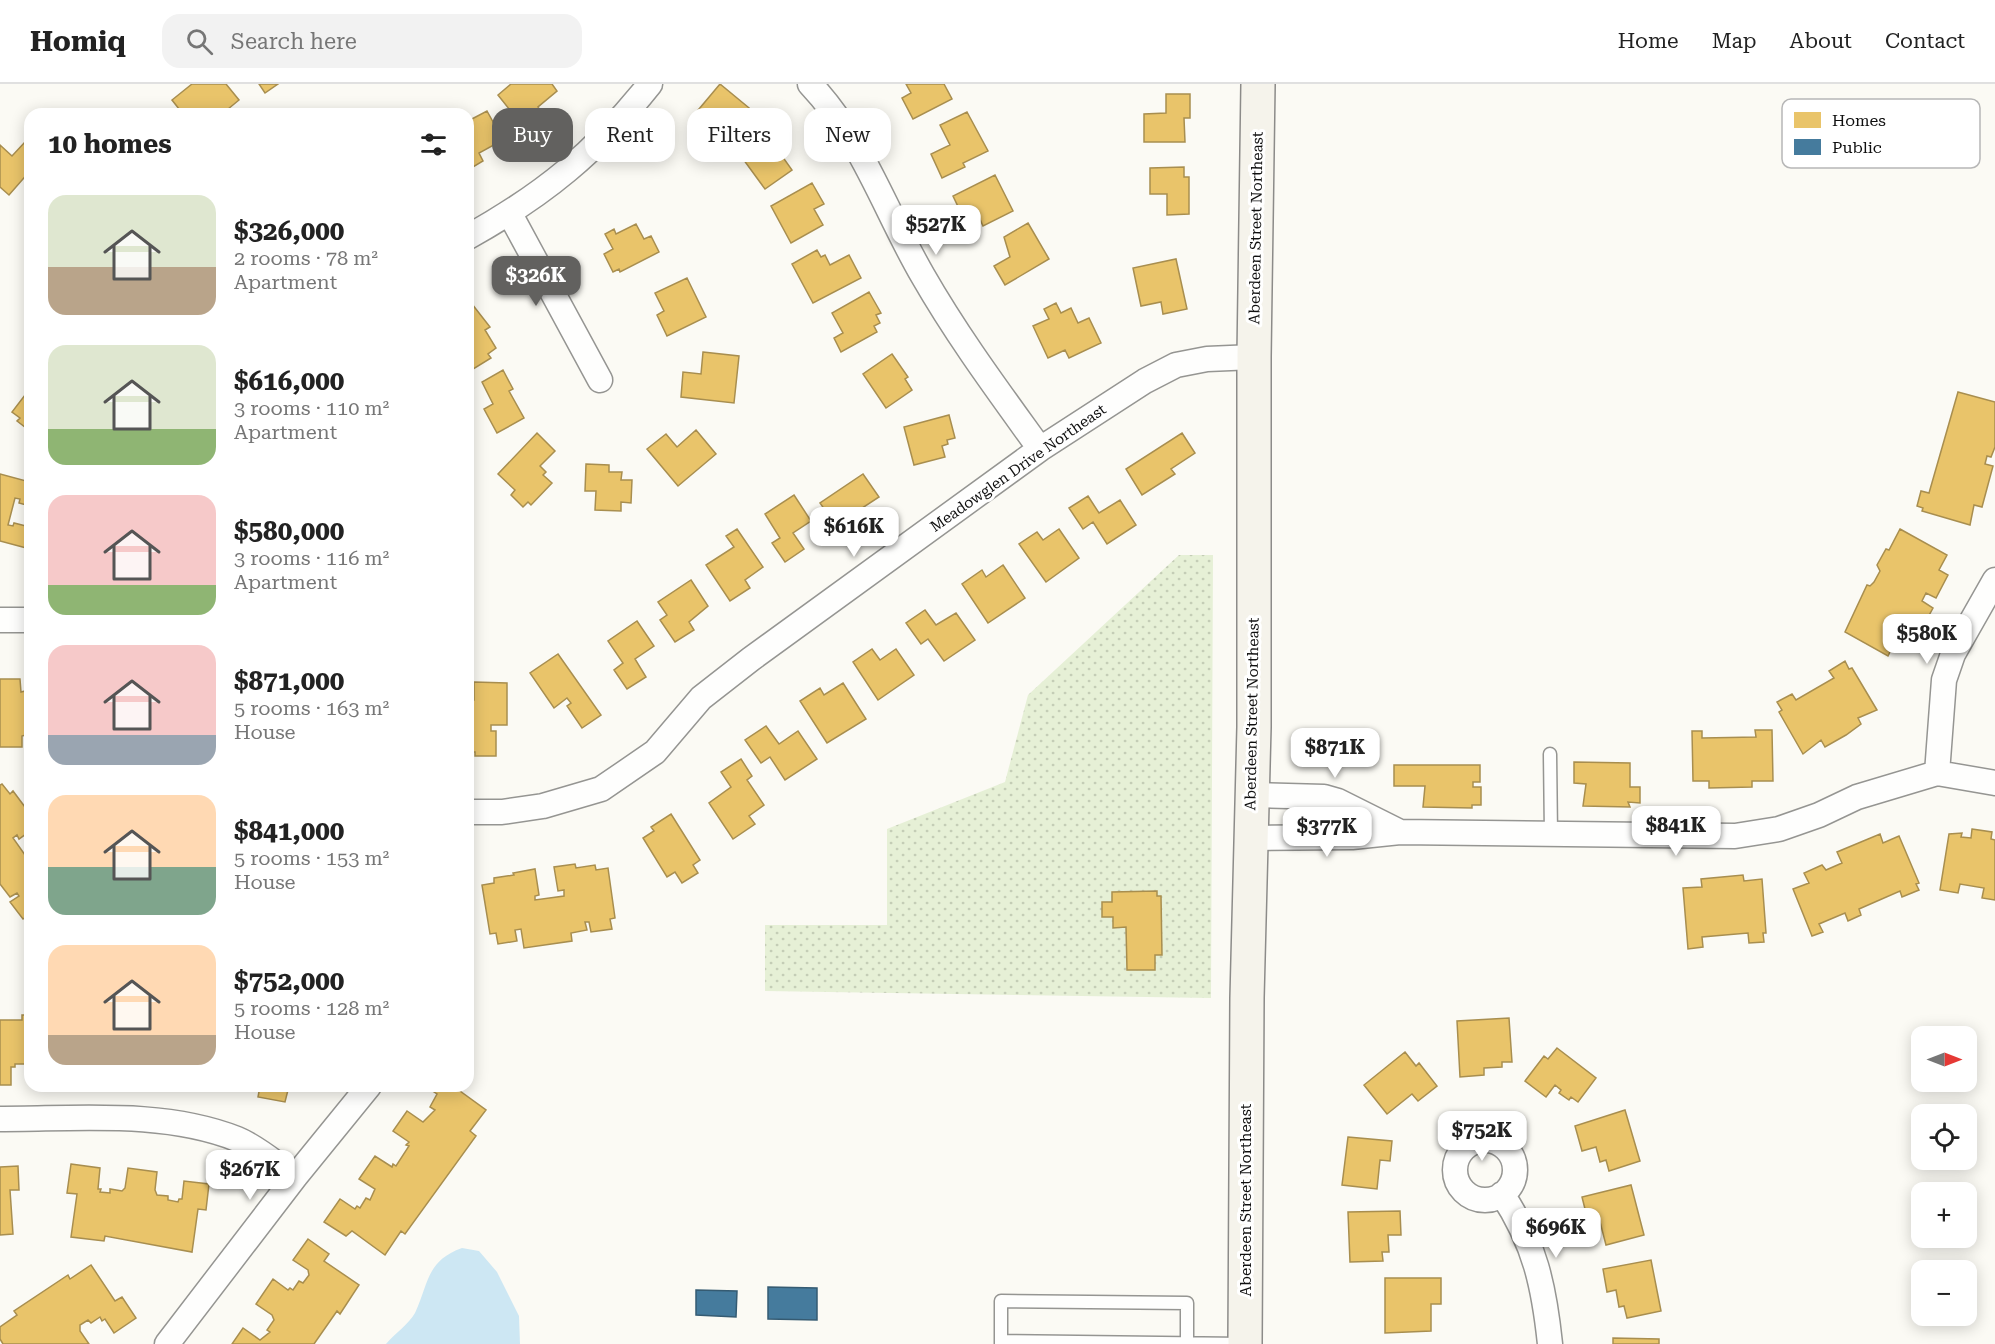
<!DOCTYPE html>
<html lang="en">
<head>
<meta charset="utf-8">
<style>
  :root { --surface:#fff; --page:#f2f2f2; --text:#222; --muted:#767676; --line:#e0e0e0; --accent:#62615f }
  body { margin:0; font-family:"Roboto Serif",serif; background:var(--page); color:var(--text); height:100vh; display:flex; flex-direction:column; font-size:22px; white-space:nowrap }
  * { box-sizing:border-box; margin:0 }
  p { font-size:20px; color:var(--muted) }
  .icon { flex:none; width:33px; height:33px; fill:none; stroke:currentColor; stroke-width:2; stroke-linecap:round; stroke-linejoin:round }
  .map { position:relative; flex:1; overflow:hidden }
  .drawer { position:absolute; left:24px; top:24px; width:450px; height:984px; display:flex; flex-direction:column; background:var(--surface); border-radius:18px; box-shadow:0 3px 15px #0003 }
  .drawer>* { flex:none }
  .banner { position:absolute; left:492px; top:24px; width:570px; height:54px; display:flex; gap:12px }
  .needle { width:39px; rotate:90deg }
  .fabs { position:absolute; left:1911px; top:942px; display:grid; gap:12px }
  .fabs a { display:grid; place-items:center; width:66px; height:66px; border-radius:12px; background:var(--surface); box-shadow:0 3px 15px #0003; font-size:30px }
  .price { position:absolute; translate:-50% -51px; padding:0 14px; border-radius:12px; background:#fff; color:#222; font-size:20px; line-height:39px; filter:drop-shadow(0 2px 3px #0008) }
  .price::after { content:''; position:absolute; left:50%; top:36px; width:18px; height:14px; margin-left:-9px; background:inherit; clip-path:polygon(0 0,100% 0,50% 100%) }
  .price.selected { background:var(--accent); color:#fff }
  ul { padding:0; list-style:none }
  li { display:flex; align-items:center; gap:18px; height:150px; padding:0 24px }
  li span { display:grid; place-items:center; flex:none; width:168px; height:120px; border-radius:18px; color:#555 }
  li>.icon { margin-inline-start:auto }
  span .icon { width:72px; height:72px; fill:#fffc; stroke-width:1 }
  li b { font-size:26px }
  h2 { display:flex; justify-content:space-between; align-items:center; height:72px; padding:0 24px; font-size:26px }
  .chip { padding:0 21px; border-radius:18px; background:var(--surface); box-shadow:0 3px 15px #0003; font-size:21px; line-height:54px }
  .chip.selected { background:var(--accent); color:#fff }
  header { display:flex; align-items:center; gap:36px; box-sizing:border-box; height:84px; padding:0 30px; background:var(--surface); border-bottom:2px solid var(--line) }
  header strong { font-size:28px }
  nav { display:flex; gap:33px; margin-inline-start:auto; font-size:21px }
  .search { width:420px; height:54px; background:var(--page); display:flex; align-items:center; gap:15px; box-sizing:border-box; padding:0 21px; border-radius:18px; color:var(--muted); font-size:22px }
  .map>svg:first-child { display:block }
  .grass { fill:url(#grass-dots) }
  .water { fill:#cde7f3 }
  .homes { fill:#e9c46a; stroke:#a88e4f; stroke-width:1.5 }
  .public { fill:#457b9d; stroke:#355b72; stroke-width:1.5 }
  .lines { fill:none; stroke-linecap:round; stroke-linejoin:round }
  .lane-casing { stroke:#959592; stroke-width:15 }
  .street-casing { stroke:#959592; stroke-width:27 }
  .secondary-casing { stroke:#8c8b89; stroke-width:36 }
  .lane { stroke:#fefefd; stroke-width:12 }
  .street { stroke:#fefefd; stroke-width:24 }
  .secondary { stroke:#f5f3eb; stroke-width:33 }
  .labels { text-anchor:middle; stroke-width:6; stroke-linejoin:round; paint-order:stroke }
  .street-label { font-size:15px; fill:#0f0f0f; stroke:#fff }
  .key { fill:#fff; stroke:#b7b7b7; stroke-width:1.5 }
  .key-label { font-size:16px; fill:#0f0f0f }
</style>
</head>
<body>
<header>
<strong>Homiq</strong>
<div class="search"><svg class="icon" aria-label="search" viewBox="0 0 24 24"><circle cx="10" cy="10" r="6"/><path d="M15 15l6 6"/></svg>Search here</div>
<nav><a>Home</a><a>Map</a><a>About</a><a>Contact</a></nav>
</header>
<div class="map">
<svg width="1995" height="1260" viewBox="0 0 1995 1260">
  <defs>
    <pattern id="grass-dots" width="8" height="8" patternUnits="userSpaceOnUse" patternTransform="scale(1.5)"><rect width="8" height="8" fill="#e6f0d6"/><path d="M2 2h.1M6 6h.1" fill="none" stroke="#c4cdb6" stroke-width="1.8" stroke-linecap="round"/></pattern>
  </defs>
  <rect width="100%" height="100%" fill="#fbfaf4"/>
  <path class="grass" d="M 1179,471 L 1213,471 L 1211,914 L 765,907 L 765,841 L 887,841 L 887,745 L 1005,698 L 1028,611 Z"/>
  <path class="water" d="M 462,1164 L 479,1167 L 497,1188 L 519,1232 L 520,1260 L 386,1260 C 394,1250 409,1240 415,1229 C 429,1199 426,1177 462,1164 Z"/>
  <path class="homes" d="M 192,0 L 226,0 L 239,16 L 222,30 L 183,30 L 172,16 Z
    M 259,0 L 278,0 L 265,9 Z
    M 511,0 L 552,0 L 557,7 L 538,23 L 543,30 L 525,45 L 498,11 Z
    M 720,0 L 754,28 L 728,59 L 694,31 Z
    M 906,0 L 944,0 L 952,15 L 913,35 L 902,14 L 911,9 Z
    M 1166,10 L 1190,10 L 1190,34 L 1184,34 L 1185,58 L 1144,58 L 1144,30 L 1166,29 Z
    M 487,27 L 503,56 L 479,69 L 483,77 L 468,86 L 468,37 Z
    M 967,28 L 988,67 L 963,79 L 965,83 L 942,94 L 931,70 L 950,61 L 940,41 Z
    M 778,50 L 784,60 L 777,65 L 792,86 L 765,105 L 743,75 Z
    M 25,58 L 30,62 L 30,87 L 9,111 L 0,103 L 0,61 L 12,72 Z
    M 1184,83 L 1184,93 L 1189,93 L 1189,130 L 1167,131 L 1167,110 L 1150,110 L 1150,84 Z
    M 995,91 L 1013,127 L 983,142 L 979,133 L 972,136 L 969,130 L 963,133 L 953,112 Z
    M 812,99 L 824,120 L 814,125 L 823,141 L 791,159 L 771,122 Z
    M 1028,139 L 1049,175 L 1005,201 L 994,182 L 1010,173 L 1004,153 Z
    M 636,140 L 644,155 L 651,152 L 659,168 L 620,188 L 619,185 L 613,188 L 604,170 L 613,165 L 605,150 L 614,145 L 616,150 Z
    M 817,166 L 821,173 L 825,171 L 830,181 L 849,171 L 861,194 L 813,219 L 792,180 Z
    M 1176,175 L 1187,225 L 1163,230 L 1161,218 L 1141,222 L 1133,184 Z
    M 687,194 L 706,233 L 667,252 L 657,231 L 664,227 L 655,209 Z
    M 869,208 L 881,229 L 876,231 L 880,239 L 874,242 L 877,248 L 841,268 L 834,254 L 843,249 L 832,229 Z
    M 1056,219 L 1061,229 L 1071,224 L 1078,239 L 1089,234 L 1101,259 L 1069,274 L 1065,266 L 1048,274 L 1033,242 L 1049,235 L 1044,225 Z
    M 472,220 L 490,243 L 485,246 L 496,264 L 488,270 L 491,274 L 470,287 L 468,283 L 468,222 Z
    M 703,268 L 739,272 L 734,319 L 681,313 L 683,288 L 701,290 Z
    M 892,270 L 908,293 L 905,295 L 912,306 L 886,324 L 863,290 Z
    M 503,286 L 513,305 L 509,307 L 524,334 L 497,349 L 484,325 L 493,320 L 482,298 Z
    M 1958,308 L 1995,318 L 1995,363 L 1991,373 L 1987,372 L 1985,380 L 1993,382 L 1982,423 L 1974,421 L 1970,441 L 1922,427 L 1923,424 L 1917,422 L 1921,407 L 1929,409 Z
    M 25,311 L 30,315 L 30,347 L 17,337 L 20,334 L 12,328 Z
    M 949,331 L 955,354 L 947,356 L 948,360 L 942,362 L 945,373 L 914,381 L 904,343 Z
    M 696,346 L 716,370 L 678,402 L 647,365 L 666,350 L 677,363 Z
    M 537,349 L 555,367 L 540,382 L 546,388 L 543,391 L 552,399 L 531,421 L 528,418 L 523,423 L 511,411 L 515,406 L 498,390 Z
    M 1182,349 L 1195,369 L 1171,385 L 1175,390 L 1142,411 L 1126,385 Z
    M 586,380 L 609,381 L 609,388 L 622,388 L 621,396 L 632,396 L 631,419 L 621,418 L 621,427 L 595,426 L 596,407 L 585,407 Z
    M 0,390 L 30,398 L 30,422 L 19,419 L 20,415 L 15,414 L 8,441 L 13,442 L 14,439 L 30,443 L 30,465 L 0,457 Z
    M 863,390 L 879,413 L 850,432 L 848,429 L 834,439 L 820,419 Z
    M 794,411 L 811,437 L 793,449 L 804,465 L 785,478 L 772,459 L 780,454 L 765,430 Z
    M 1088,412 L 1099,429 L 1120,416 L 1136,441 L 1107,460 L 1093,438 L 1083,445 L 1069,424 Z
    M 737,445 L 763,483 L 745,496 L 750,504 L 730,517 L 706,481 L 734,463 L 726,452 Z
    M 1059,445 L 1079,474 L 1046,498 L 1019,460 L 1037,448 L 1043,456 Z
    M 1900,445 L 1947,471 L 1939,486 L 1948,491 L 1936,514 L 1926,509 L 1922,517 L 1933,524 L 1910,566 L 1895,558 L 1888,572 L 1845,548 L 1867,501 L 1870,502 L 1874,498 L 1880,487 L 1877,481 L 1886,465 L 1889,466 Z
    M 1003,481 L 1025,514 L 988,539 L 962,500 L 982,486 L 986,493 Z
    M 691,496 L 708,522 L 689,538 L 694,546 L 675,558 L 660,536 L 667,531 L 658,518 Z
    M 925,526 L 936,541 L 956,529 L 975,556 L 944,577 L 928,555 L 921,560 L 906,539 Z
    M 637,537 L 654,562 L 635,575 L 646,593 L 627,605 L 614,586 L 623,579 L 608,557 Z
    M 872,565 L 880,576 L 896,565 L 914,591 L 878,616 L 853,578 Z
    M 558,570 L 601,631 L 582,644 L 567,622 L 571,619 L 567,614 L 554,624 L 530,589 Z
    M 1845,577 L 1849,585 L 1852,584 L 1877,626 L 1858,634 L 1861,640 L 1846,651 L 1825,663 L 1821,656 L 1803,670 L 1779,628 L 1782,626 L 1777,618 L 1792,610 L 1796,616 L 1834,594 L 1829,587 Z
    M 0,595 L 20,595 L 21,608 L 25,607 L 26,651 L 22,652 L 22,663 L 0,663 Z
    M 474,598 L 507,599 L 507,641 L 491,641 L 491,647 L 496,647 L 496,672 L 475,672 L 475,668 L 468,668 L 468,616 L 474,616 Z
    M 843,599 L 866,635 L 827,659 L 800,617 L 820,604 L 824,611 Z
    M 766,642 L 779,660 L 798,647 L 817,675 L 785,696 L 770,673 L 761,679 L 745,656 Z
    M 1755,646 L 1772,646 L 1773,697 L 1752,697 L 1752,703 L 1709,704 L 1709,697 L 1693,697 L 1692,647 L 1702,647 L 1702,654 L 1756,653 Z
    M 741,675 L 752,692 L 747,696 L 764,721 L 749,732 L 755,740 L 733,755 L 709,719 L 731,703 L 721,688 Z
    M 1574,678 L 1630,679 L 1630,703 L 1640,703 L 1640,719 L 1628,718 L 1630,723 L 1583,722 L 1586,700 L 1574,699 Z
    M 1394,681 L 1480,681 L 1480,698 L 1473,698 L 1473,703 L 1481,703 L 1481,721 L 1472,721 L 1472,724 L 1423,723 L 1425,702 L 1394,702 Z
    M 2,700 L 10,710 L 13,707 L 25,723 L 27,721 L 30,725 L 30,747 L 19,755 L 17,751 L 13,754 L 30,778 L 30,830 L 23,835 L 10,818 L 19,812 L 17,809 L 10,813 L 0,800 L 0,701 Z
    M 671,730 L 700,776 L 693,781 L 698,789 L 682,799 L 675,788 L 667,793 L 643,754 L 654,747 L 651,743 Z
    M 1972,745 L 1992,748 L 1991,755 L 1995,756 L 1995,816 L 1982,814 L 1984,804 L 1960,800 L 1958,809 L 1940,806 L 1949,750 L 1962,749 L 1961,753 L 1971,754 Z
    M 1880,750 L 1883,759 L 1899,752 L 1919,799 L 1916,800 L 1919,806 L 1902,813 L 1900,807 L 1859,825 L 1861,831 L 1848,837 L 1845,829 L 1819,840 L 1823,848 L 1812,852 L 1793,805 L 1809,799 L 1804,789 L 1822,781 L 1826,786 L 1842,779 L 1837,768 Z
    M 575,780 L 576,784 L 595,781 L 596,786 L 608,784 L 615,834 L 610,835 L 612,845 L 591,848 L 589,838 L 585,838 L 587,846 L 571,849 L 572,857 L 524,864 L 521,845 L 515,846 L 517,857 L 498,860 L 496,849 L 490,850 L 482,801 L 494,799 L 494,794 L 514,791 L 513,789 L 535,785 L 539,811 L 535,812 L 535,816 L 564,812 L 564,806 L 558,807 L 554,783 Z
    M 1743,791 L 1744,797 L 1762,795 L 1766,849 L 1763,849 L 1764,858 L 1749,859 L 1748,849 L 1702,853 L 1703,863 L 1688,865 L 1683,804 L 1702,803 L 1701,795 Z
    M 1157,807 L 1157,812 L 1161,812 L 1162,871 L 1155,871 L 1155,886 L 1127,886 L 1126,843 L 1113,844 L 1113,833 L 1102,833 L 1102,818 L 1112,818 L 1112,808 Z
    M 22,931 L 30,931 L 30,975 L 27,975 L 27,980 L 15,980 L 15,983 L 11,983 L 11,1001 L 0,1001 L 0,936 L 22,936 Z
    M 1509,934 L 1512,978 L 1502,978 L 1502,983 L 1484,984 L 1484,991 L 1460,993 L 1457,937 Z
    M 1557,964 L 1596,994 L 1578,1018 L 1571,1013 L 1569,1016 L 1559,1009 L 1561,1006 L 1555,1001 L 1546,1013 L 1525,997 L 1544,972 L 1548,975 Z
    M 1405,968 L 1416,982 L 1419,979 L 1437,1002 L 1418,1017 L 1412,1010 L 1387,1030 L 1364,1001 Z
    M 260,1002 L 289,1002 L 285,1018 L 258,1013 Z
    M 425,1002 L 453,1002 L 486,1026 L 470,1047 L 476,1052 L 405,1150 L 401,1147 L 385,1171 L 352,1147 L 346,1152 L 324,1138 L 340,1115 L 355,1125 L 357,1122 L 360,1124 L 366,1114 L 370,1116 L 375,1105 L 359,1095 L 375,1072 L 392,1083 L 393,1080 L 396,1082 L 409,1062 L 406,1061 L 409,1058 L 393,1047 L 407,1027 L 423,1038 L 435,1026 L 430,1023 L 437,1010 Z
    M 1625,1026 L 1640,1077 L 1609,1087 L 1606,1076 L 1600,1078 L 1596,1063 L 1582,1067 L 1575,1042 Z
    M 1348,1053 L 1392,1057 L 1390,1077 L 1380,1076 L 1377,1105 L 1342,1101 Z
    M 71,1080 L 100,1084 L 98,1105 L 101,1105 L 100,1108 L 110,1109 L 110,1105 L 122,1107 L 125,1104 L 128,1084 L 157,1088 L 155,1106 L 157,1111 L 168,1112 L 168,1116 L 178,1118 L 179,1115 L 182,1115 L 184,1097 L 209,1100 L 206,1126 L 198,1125 L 192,1168 L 105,1152 L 104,1157 L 71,1153 L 77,1110 L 67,1109 Z
    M 18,1082 L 19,1106 L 10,1106 L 13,1150 L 0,1151 L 0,1083 Z
    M 1631,1101 L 1644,1151 L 1606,1161 L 1599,1134 L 1588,1137 L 1582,1113 Z
    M 1400,1127 L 1401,1151 L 1388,1151 L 1389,1168 L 1382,1168 L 1383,1177 L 1350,1178 L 1348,1128 Z
    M 308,1155 L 329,1170 L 324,1177 L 359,1201 L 340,1230 L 337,1227 L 314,1260 L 232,1260 L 243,1244 L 260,1256 L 270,1248 L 267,1246 L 274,1236 L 272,1231 L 256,1220 L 273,1195 L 288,1206 L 290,1204 L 293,1206 L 299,1197 L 303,1199 L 309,1191 L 308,1186 L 293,1176 Z
    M 1651,1176 L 1661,1227 L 1627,1234 L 1624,1222 L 1619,1223 L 1616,1206 L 1607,1208 L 1603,1185 Z
    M 91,1181 L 115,1217 L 122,1213 L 136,1234 L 114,1249 L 105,1235 L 102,1237 L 100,1233 L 91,1239 L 88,1236 L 80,1241 L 80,1247 L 89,1260 L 3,1260 L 0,1255 L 0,1243 L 17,1231 L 14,1227 L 68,1191 L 70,1195 Z
    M 1385,1194 L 1441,1194 L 1441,1220 L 1431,1220 L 1431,1247 L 1385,1249 Z
    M 1613,1254 L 1659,1255 L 1659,1260 L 1613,1260 Z"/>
  <path class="public" d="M 768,1203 L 817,1204 L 817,1236 L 768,1235 Z
    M 696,1206 L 737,1207 L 736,1233 L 696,1231 Z"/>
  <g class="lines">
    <defs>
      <path id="lane" d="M 1550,670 L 1551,750
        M 1001,1257 L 1243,1260
        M 1001,1260 L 1001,1217 L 1187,1219 L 1187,1259"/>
      <path id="street" d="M 810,0 C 863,56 885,127 923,192 C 958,253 999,308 1040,365
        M 510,130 L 600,296
        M 468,153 C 545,110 595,69 650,0
        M 0,536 L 30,536
        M 1937,689 L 1944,596 L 1953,570 L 1995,496
        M 1252,711 L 1324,713 L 1338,717 L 1400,748
        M 468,728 L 502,728 L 543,722 L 601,705 L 655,668 L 701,614 L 751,575 L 1040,365 L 1145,297 L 1176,281 L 1207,275 L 1254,273
        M 1251,754 L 1352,753 L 1400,748 L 1735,752 L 1779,745 L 1819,731 L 1857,713 L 1937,689 L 1995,699
        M 0,1035 C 78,1035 164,1026 237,1055 C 257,1063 277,1081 295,1093
        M1455 1086a30 30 0 1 1 60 0a30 30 0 1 1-60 0Z
        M 1502,1110 C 1535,1160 1544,1202 1550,1260
        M 167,1260 L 295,1093 L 369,1002"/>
      <path id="secondary" d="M 1245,1260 L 1247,914 L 1254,643 L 1254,273 L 1258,0"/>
    </defs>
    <use href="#lane" class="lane-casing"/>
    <use href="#street" class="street-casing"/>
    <use href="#secondary" class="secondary-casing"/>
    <use href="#lane" class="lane"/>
    <use href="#street" class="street"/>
    <use href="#secondary" class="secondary"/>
  </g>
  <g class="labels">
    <g class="street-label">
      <text transform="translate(1256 144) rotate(-89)" y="5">Aberdeen Street Northeast</text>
      <text transform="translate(1018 384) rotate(-35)" y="5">Meadowglen Drive Northeast</text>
      <text transform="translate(1252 630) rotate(-89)" y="5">Aberdeen Street Northeast</text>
      <text transform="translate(1246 1116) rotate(-90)" y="5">Aberdeen Street Northeast</text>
    </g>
  </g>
  <rect x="1782" y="15" width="198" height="69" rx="9" class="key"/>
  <rect x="1794" y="28" width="27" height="16" fill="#e9c46a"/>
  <rect x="1794" y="55" width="27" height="16" fill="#457b9d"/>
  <g class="key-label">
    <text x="1832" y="42">Homes</text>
    <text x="1832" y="69">Public</text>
  </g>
</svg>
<div class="fabs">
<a><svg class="needle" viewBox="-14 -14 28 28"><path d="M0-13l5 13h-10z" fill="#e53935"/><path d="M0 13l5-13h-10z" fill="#767676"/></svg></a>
<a><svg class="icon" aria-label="locate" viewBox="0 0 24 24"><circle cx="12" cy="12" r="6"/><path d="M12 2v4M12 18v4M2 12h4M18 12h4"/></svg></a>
<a>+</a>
<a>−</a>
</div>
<b class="price" style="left:936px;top:172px">$527K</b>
<b class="price selected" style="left:536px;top:223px">$326K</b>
<b class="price" style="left:854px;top:474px">$616K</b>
<b class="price" style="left:1927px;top:581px">$580K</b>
<b class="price" style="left:1335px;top:695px">$871K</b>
<b class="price" style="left:1676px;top:773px">$841K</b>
<b class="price" style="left:1327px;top:774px">$377K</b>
<b class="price" style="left:1482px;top:1078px">$752K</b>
<b class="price" style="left:250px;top:1117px">$267K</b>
<b class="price" style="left:1556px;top:1175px">$696K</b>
<div class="banner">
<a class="chip selected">Buy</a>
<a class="chip">Rent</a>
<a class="chip">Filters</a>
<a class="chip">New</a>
</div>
<section class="drawer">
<h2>10 homes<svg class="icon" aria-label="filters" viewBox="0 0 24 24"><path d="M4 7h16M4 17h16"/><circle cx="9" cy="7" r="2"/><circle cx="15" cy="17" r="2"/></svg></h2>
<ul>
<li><span style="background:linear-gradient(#dfe7d0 60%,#b9a48a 0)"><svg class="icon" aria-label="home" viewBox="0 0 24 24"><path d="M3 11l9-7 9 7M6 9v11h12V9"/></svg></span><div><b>$326,000</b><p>2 rooms · 78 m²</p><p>Apartment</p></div></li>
<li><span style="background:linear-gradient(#dfe7d0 70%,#8fb573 0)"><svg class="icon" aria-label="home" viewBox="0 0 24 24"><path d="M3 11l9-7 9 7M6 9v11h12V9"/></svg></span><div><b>$616,000</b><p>3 rooms · 110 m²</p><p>Apartment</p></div></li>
<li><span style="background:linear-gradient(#f6c9c9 75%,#8fb573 0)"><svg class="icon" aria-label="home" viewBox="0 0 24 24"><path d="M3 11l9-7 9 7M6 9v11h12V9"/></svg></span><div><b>$580,000</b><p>3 rooms · 116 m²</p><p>Apartment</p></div></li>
<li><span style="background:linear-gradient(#f6c9c9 75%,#9aa5b1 0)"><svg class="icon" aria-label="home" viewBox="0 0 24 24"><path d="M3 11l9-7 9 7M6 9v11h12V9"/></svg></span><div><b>$871,000</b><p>5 rooms · 163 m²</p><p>House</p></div></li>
<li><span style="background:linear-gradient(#ffd9b3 60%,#7fa58c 0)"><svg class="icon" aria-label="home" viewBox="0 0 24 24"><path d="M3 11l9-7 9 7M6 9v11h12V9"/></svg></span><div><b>$841,000</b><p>5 rooms · 153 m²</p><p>House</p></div></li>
<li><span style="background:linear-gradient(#ffd9b3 75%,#b9a48a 0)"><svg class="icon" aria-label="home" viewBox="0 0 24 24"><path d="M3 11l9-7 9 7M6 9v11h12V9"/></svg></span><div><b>$752,000</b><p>5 rooms · 128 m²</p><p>House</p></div></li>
</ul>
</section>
</div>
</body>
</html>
